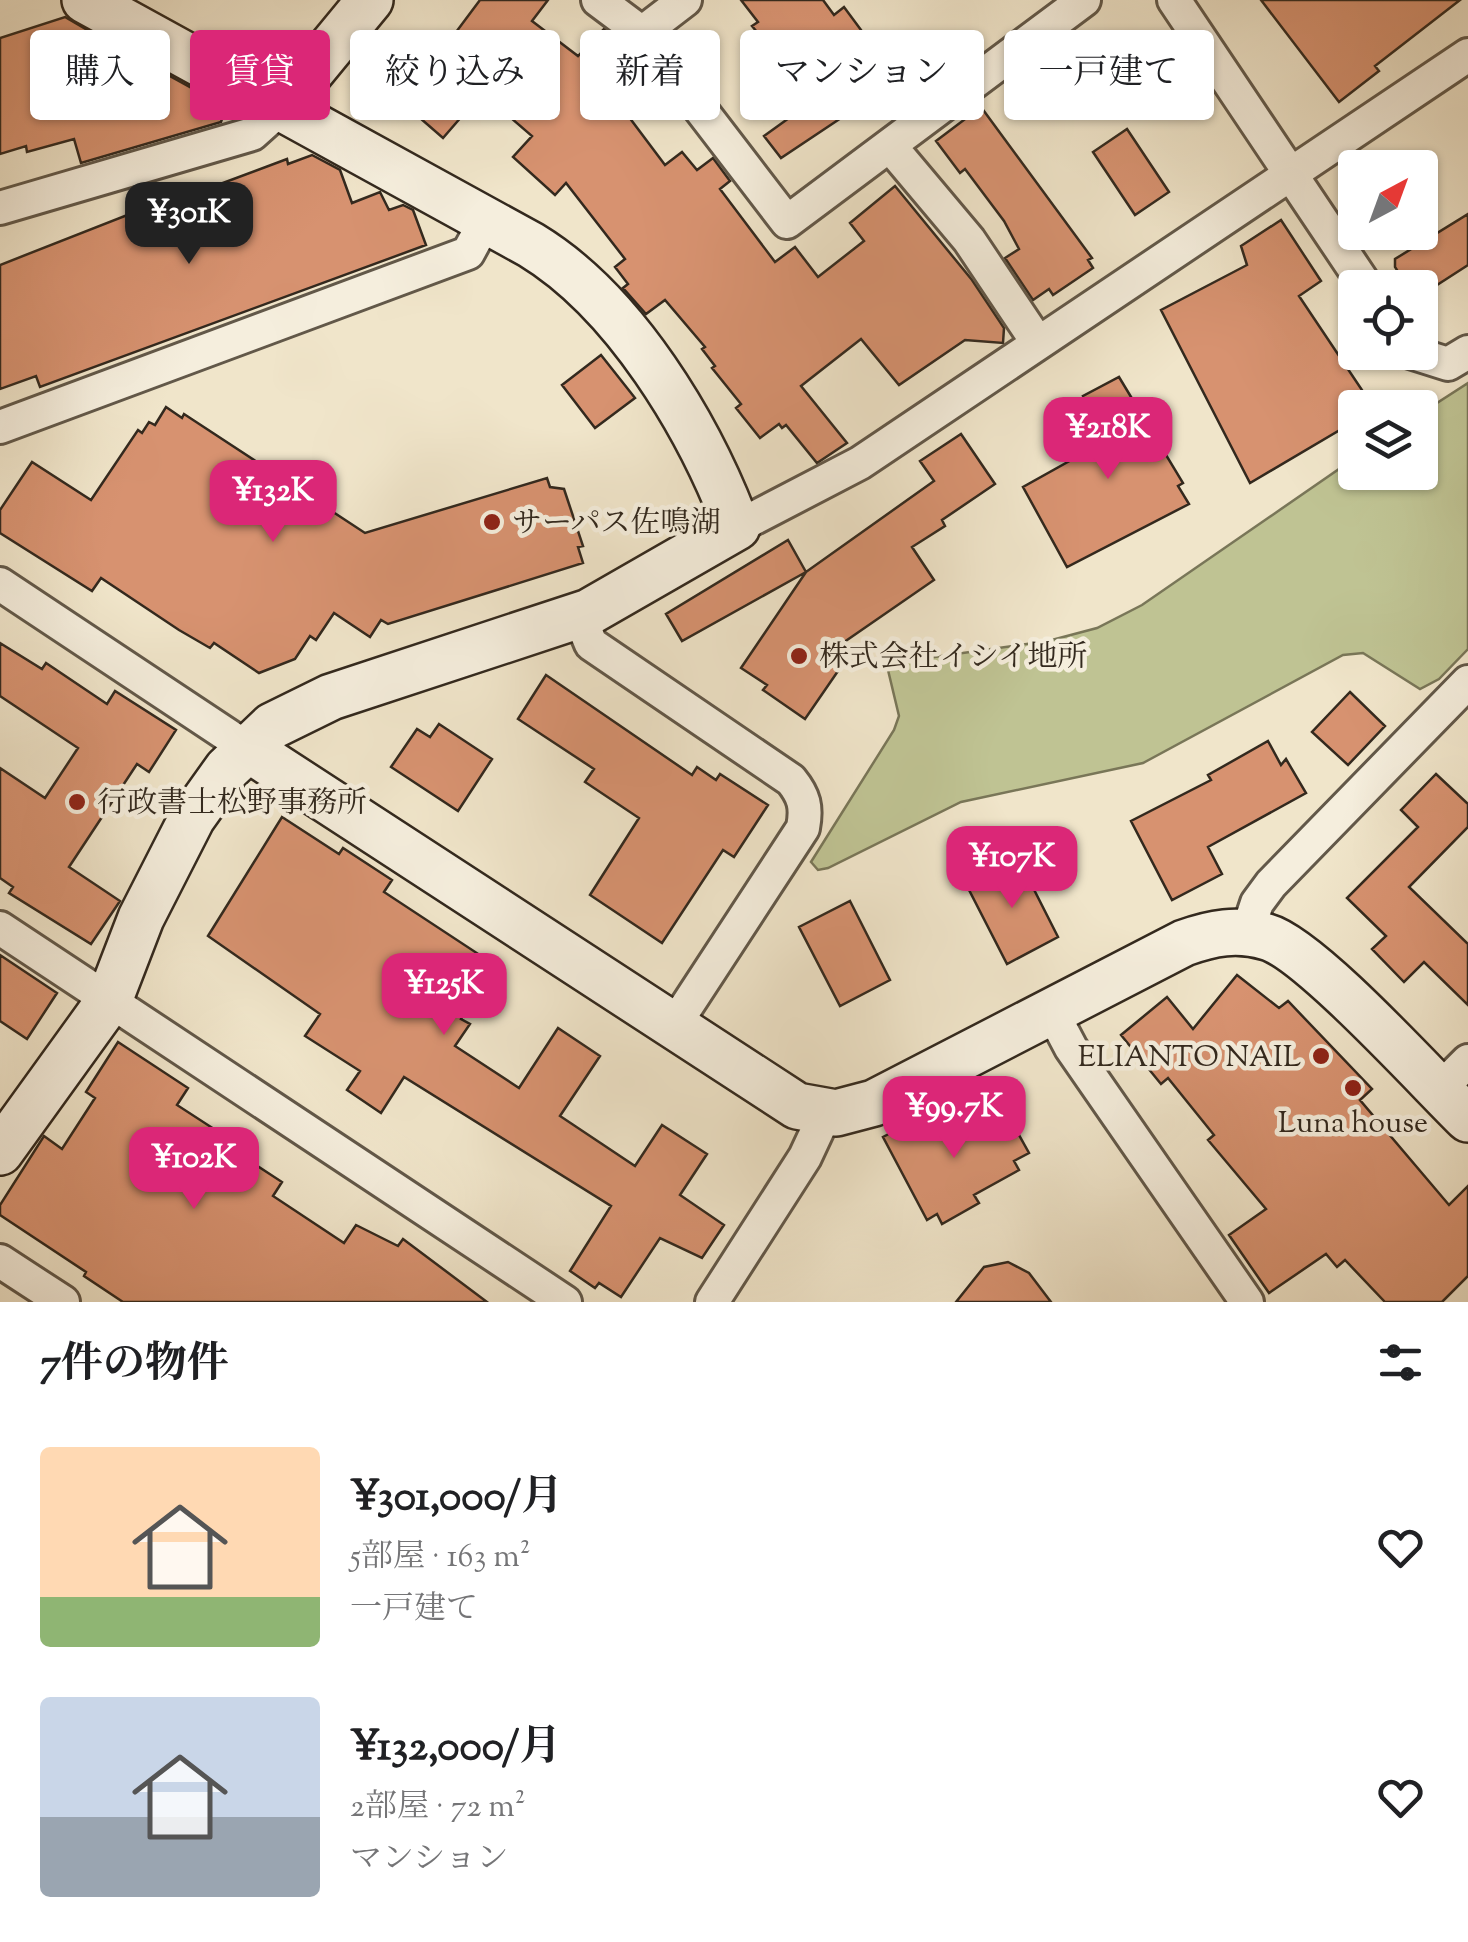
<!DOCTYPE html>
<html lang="ja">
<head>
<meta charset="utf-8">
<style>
  :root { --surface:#fff; --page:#f6f6f6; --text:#202124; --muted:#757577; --accent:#db2777 }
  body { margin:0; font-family:"Sorts Mill Goudy","Noto Serif JP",serif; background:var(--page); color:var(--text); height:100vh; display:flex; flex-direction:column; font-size:38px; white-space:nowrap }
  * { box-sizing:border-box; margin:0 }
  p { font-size:32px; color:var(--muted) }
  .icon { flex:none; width:55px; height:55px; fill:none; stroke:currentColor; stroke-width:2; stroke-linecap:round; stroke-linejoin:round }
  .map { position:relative; height:1302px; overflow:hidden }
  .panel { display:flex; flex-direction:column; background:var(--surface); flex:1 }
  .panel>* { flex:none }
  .guide { position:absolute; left:30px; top:30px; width:1410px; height:90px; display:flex; gap:20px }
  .needle { width:65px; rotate:41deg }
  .fabs { position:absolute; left:1338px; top:150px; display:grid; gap:20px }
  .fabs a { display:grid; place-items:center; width:100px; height:100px; border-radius:10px; background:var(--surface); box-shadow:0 2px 8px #0004; font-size:50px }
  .price { position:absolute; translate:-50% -85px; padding:0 22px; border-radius:20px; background:var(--accent); color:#fff; font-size:32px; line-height:65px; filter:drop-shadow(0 2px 5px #0008) }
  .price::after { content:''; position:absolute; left:50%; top:60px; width:30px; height:22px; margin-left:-15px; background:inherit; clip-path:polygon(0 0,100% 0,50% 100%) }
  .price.on { background:#222; color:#fff }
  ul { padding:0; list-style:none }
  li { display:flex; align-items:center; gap:30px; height:250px; padding:0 40px }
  li span { display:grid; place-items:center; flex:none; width:280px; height:200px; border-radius:10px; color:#555 }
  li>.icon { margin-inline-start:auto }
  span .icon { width:120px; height:120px; fill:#fffc; stroke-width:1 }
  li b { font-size:42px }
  h2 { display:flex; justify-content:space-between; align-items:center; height:120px; padding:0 40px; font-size:42px }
  .pill { padding:0 35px; border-radius:10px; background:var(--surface); box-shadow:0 2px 8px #0004; font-size:35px; line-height:90px }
  .pill.on { background:var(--accent); color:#fff }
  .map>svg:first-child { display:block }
  .green { fill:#bfc393; stroke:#797658; stroke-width:2.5 }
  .building { fill:#d79270; stroke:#33291e; stroke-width:2.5 }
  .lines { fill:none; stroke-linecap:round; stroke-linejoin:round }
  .street-casing { stroke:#625849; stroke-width:38 }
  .secondary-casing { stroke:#33291e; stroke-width:50 }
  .street { stroke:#f5eedd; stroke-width:32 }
  .secondary { stroke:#f5eedd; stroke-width:45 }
  .poi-dot { fill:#8f2418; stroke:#f5eedd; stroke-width:4 }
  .labels { text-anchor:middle; stroke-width:9; stroke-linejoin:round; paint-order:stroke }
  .poi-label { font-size:30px; fill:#33291e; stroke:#f5eedd; text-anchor:start }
</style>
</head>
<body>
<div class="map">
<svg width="1468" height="1302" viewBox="0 0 1468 1302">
  <rect width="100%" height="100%" fill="#f0e5ca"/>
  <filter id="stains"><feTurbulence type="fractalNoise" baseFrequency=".002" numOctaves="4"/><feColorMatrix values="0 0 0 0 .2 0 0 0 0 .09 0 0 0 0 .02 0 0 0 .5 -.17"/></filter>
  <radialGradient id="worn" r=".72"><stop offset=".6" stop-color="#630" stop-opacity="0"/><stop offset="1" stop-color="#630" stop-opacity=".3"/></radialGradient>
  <path class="green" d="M 1468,383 L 1468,649 L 1439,679 L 1420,689 L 1363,653 L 1343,655 L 1143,763 L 961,802 L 828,868 L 818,870 L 811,862 L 894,730 L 899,716 L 888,670 L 899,662 L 1048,641 L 1097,628 L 1142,605 L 1355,458 L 1355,472 L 1420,472 L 1420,414 Z"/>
  <path class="building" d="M 480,0 L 548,0 L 532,21 L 578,56 L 604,29 L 610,34 L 649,75 L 620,105 L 665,165 L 682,152 L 697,170 L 713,158 L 730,181 L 720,189 L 775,262 L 795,247 L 818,277 L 864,241 L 850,223 L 895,186 L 972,280 L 1004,328 L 1003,343 L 965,340 L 899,385 L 861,339 L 801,386 L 847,443 L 817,463 L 786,425 L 782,428 L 779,424 L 760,438 L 736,408 L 741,404 L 712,368 L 715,366 L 702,349 L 705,347 L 665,300 L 646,314 L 623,288 L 628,284 L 615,267 L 625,259 L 566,183 L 555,195 L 513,157 L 532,136 L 482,93 L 443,138 L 397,98 L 392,81 L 412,58 L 427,71 Z
    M 741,0 L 823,0 L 834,15 L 844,7 L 898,80 L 781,158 L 764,136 L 814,100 L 752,26 L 758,22 Z
    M 1261,0 L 1460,0 L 1375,66 L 1379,71 L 1339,102 Z
    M 65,17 L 106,41 L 112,60 L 131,55 L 147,109 L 166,74 L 226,107 L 221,122 L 81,163 L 74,139 L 27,152 L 26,146 L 0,154 L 0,38 Z
    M 981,107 L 1092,258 L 1088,260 L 1093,268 L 1053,295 L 1049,289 L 1033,300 L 1005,258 L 1019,249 L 1004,221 L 965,169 L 960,173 L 936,141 Z
    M 1127,129 L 1169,192 L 1135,215 L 1093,152 Z
    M 312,155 L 340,170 L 352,203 L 380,192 L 389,210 L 403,205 L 413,210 L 426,245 L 40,387 L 36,376 L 0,389 L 0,265 L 140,210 L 137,215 L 287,159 L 288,164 Z
    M 1468,214 L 1468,265 L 1420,296 L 1420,288 L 1408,288 L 1395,267 L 1395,259 Z
    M 1281,220 L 1321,281 L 1299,296 L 1374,408 L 1355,408 L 1355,421 L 1250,483 L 1161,310 L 1247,265 L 1241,246 Z
    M 601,355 L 635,398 L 595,428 L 562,385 Z
    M 1119,377 L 1183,483 L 1178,486 L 1189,504 L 1067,567 L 1023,487 L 1107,440 L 1083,396 Z
    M 166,407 L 182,418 L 184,414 L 365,533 L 547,478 L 550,487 L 564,489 L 583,546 L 578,547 L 583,563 L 388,624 L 381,620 L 370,637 L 334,613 L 316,640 L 310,636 L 295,659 L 259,673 L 214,643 L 210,648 L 179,630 L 101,578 L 92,591 L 0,533 L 0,510 L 32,462 L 91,500 L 138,430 L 142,433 L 149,422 L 155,425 Z
    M 961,434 L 995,484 L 942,520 L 945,526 L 912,547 L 934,580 L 837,647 L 849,655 L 805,719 L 763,690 L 767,685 L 741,668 L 806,572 L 682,641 L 666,614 L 788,540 L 806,572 L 934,481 L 920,461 Z
    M 0,643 L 42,669 L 46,663 L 107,704 L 115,691 L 176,730 L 149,772 L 137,764 L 69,867 L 120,901 L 91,944 L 9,893 L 13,887 L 0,878 L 0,768 L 45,798 L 78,748 L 0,696 Z
    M 546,675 L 692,775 L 697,767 L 716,780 L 720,774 L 768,805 L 734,857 L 723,850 L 662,943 L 590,895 L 639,818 L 585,782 L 594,769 L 518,719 Z
    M 1350,692 L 1385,726 L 1348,765 L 1312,732 Z
    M 439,724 L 492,759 L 458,811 L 391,767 L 417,729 L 430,737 Z
    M 1268,741 L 1281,765 L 1286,759 L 1306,793 L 1208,847 L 1222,874 L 1172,900 L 1131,821 L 1211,780 L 1208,775 Z
    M 1436,774 L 1468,804 L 1468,827 L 1409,887 L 1468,944 L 1468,1005 L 1424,962 L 1404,982 L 1372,949 L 1386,936 L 1347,898 L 1418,827 L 1401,810 Z
    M 282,817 L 339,854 L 343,848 L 392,880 L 384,892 L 495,965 L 461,1019 L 470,1024 L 455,1046 L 519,1088 L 558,1028 L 600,1056 L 560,1116 L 635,1166 L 662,1125 L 707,1154 L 680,1195 L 724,1225 L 702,1258 L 660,1238 L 621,1297 L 599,1283 L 595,1288 L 570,1271 L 611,1206 L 404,1077 L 381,1113 L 347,1090 L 360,1071 L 305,1036 L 320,1014 L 208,936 Z
    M 1018,858 L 1058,937 L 1007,964 L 966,884 Z
    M 850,901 L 890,980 L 840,1006 L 799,927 Z
    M 0,955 L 57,993 L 27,1039 L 0,1021 Z
    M 1237,975 L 1279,1008 L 1288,1001 L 1372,1089 L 1360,1100 L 1449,1205 L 1468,1186 L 1468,1276 L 1442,1302 L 1385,1302 L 1345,1260 L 1337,1267 L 1326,1254 L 1269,1293 L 1229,1235 L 1266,1209 L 1208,1140 L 1214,1135 L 1168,1078 L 1161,1084 L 1121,1035 L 1167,997 L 1193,1029 Z
    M 118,1042 L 188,1088 L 177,1105 L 231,1140 L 227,1146 L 282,1182 L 273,1196 L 344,1243 L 356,1225 L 398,1246 L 403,1239 L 487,1302 L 123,1302 L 84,1276 L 86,1272 L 0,1215 L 0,1205 L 44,1136 L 62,1149 L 95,1098 L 86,1092 Z
    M 939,1108 L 952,1133 L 978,1119 L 981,1125 L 989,1121 L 992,1127 L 1009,1117 L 1029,1153 L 1014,1161 L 1019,1170 L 974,1195 L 979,1203 L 942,1224 L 937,1214 L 927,1220 L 883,1137 Z
    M 1008,1262 L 1029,1273 L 1051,1302 L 956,1302 L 984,1267 Z"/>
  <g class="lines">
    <defs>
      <path id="street" d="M 598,0 L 642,33 L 787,222 L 1084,0
        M 1174,0 L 1367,288
        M 642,33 L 685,0
        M 890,146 L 969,240 L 1038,343
        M 0,208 L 252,134 L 281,108
        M 1410,352 L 1448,364 L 1468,352
        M 0,427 L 468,253 L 486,220
        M 737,527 L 860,463 L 1468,55
        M 0,584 L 247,748
        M 579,615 L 591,644 L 791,780 C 804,796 807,807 803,828 L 673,1027
        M 0,928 L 565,1302
        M 1247,933 L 1257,903 L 1271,884 L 1468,682
        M 1052,1012 L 1071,1048 L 1247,1302
        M 1439,1090 L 1468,1061
        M 0,1261 L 63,1302
        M 712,1302 L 805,1157 L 826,1112"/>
      <path id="secondary" d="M 281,108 L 370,0
        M 247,748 L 797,1106 L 836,1113 L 874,1103 L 1184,943 C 1212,933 1237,928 1267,937 C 1310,949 1429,1081 1468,1119
        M 0,1152 L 109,1001 L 141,918 L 192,818 L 227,769 L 272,726 L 331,697 L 589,612 L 737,527 C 699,426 625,302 531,245 L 85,0"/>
    </defs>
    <use href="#street" class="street-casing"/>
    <use href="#secondary" class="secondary-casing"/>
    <use href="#street" class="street"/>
    <use href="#secondary" class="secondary"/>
  </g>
  <g class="poi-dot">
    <circle cx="492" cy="522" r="10"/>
    <circle cx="799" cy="656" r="10"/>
    <circle cx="77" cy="802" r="10"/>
    <circle cx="1321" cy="1056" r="10"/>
    <circle cx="1353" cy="1088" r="10"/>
  </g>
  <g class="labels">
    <g class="poi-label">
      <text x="512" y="532">サーパス佐鳴湖</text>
      <text x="819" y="666">株式会社イシイ地所</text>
      <text x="97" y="812">行政書士松野事務所</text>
      <text x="1301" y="1066" text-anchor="end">ELIANTO NAIL</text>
      <text x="1353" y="1132" text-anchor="middle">Luna house</text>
    </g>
  </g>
  <rect width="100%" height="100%" filter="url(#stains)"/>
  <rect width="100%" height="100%" fill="url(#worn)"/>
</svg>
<div class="fabs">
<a><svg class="needle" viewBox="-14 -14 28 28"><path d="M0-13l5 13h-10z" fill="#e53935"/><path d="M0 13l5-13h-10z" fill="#757577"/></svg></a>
<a><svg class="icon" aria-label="locate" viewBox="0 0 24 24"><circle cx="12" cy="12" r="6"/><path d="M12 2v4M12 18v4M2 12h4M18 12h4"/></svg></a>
<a><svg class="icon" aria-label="layers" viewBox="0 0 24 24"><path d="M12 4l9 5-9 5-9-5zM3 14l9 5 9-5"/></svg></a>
</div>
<b class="price on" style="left:189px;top:267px">¥301K</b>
<b class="price" style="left:1108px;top:482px">¥218K</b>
<b class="price" style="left:273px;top:545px">¥132K</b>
<b class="price" style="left:1012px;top:911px">¥107K</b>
<b class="price" style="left:444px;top:1038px">¥125K</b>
<b class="price" style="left:954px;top:1161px">¥99.7K</b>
<b class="price" style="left:194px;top:1212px">¥102K</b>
<div class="guide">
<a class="pill">購入</a>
<a class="pill on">賃貸</a>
<a class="pill">絞り込み</a>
<a class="pill">新着</a>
<a class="pill">マンション</a>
<a class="pill">一戸建て</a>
</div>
</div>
<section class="panel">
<h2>7件の物件<svg class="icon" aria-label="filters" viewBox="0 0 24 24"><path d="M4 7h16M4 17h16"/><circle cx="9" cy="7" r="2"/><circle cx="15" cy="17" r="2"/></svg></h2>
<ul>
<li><span style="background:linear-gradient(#ffd9b3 75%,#8fb573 0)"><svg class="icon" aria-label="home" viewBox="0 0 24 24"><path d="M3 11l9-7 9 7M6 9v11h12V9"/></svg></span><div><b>¥301,000/月</b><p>5部屋 · 163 m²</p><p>一戸建て</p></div><svg class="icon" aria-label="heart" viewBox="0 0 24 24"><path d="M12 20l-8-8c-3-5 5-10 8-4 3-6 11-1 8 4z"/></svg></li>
<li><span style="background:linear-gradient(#c9d6e8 60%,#9aa5b1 0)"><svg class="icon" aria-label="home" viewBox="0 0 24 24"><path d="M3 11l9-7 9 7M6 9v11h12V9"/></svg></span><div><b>¥132,000/月</b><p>2部屋 · 72 m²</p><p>マンション</p></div><svg class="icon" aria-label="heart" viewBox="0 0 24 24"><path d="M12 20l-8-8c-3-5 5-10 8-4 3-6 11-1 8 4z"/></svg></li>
</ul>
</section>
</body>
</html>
